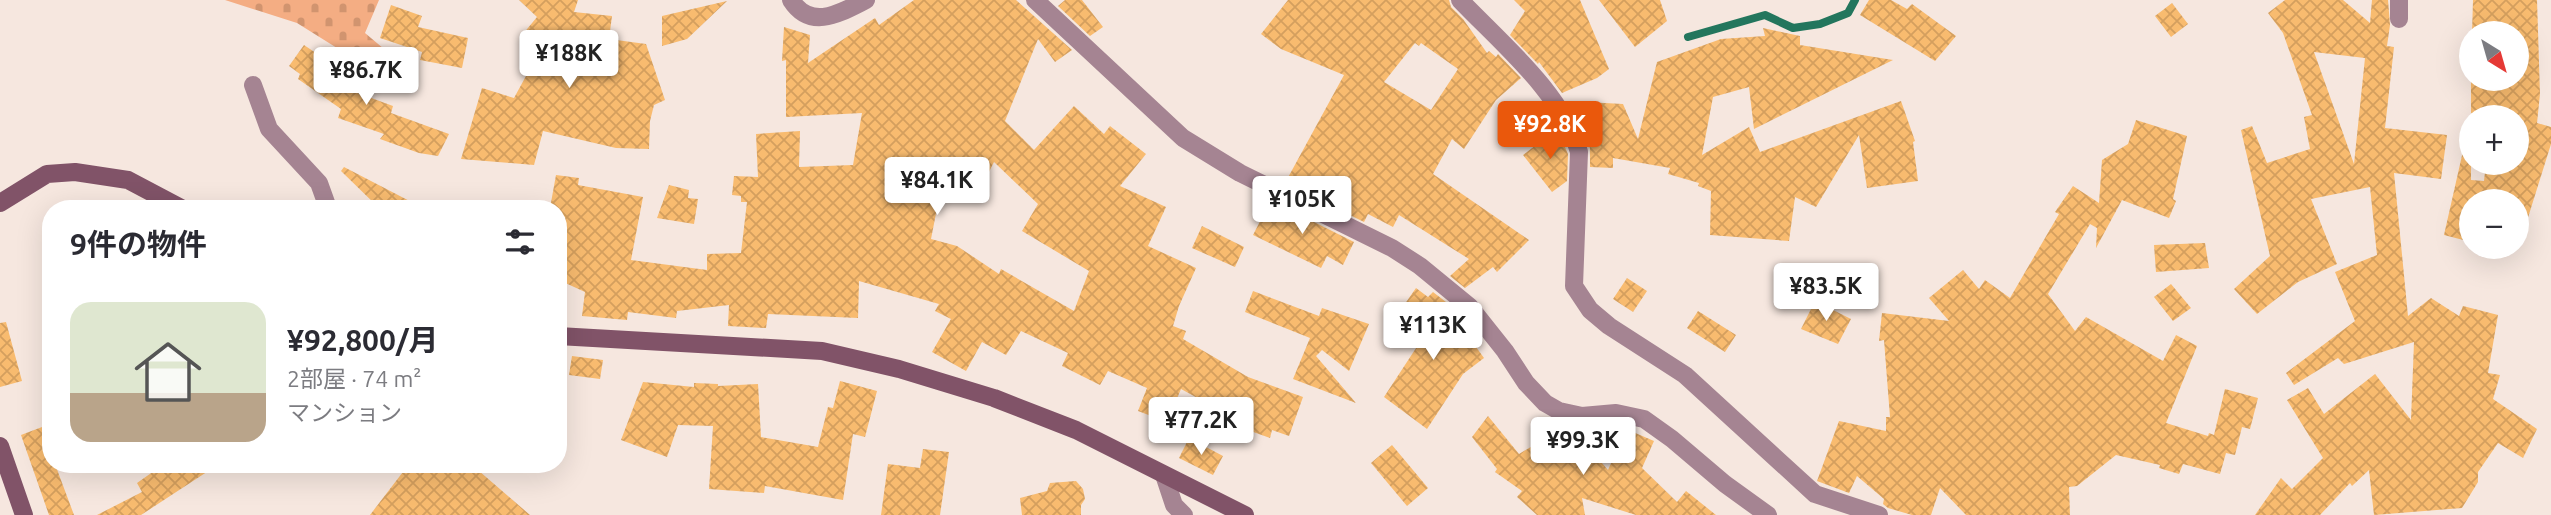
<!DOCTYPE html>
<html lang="ja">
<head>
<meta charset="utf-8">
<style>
  :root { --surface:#fff; --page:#f2f2f3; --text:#2b2b33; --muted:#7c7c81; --line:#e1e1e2; --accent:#ea580c }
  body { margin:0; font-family:Ubuntu,"Noto Sans JP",sans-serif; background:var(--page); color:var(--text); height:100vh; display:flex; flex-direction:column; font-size:26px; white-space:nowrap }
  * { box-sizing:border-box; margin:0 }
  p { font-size:23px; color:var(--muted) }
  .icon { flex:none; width:38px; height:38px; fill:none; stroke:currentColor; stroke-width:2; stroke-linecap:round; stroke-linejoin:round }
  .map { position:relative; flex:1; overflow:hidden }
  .drawer { position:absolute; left:42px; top:200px; width:525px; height:273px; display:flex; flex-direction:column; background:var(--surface); border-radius:28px; box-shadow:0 7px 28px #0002 }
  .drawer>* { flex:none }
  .needle { width:46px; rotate:143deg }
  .buttons { position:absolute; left:2459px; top:21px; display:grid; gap:14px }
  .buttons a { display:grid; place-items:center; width:70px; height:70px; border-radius:50%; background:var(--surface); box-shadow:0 7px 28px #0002; font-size:35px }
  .price { position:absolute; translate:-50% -60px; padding:0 16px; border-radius:7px; background:#fff; color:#222; font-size:23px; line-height:46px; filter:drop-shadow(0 2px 4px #0008) }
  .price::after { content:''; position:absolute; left:50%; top:42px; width:21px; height:16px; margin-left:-10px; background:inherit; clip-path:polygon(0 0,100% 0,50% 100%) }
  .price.active { background:var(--accent); color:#fff }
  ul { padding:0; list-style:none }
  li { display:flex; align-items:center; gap:21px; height:175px; padding:0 28px }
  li+li { border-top:2px solid var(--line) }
  li span { display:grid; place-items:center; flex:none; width:196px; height:140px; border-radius:21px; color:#555 }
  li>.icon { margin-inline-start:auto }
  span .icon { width:84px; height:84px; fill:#fffc; stroke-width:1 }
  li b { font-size:30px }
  h2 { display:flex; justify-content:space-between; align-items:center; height:84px; padding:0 28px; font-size:30px }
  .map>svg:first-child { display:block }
  .cemetery { fill:url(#cemetery-stones) }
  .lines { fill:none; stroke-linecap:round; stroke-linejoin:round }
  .stream { stroke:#23765d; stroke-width:8 }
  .building { fill:url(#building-cross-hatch); fill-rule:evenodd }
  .street { stroke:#a58492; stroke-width:18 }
  .secondary { stroke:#815368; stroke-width:18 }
</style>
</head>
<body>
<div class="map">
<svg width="2551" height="515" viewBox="0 0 2551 515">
  <defs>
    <pattern id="cemetery-stones" width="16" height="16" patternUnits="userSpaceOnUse" patternTransform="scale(1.75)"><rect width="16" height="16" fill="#f4ad83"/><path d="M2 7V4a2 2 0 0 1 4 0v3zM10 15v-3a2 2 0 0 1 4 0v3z" fill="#d1946f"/></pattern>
    <pattern id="building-cross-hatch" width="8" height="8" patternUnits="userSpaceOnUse" patternTransform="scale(1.75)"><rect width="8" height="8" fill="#f8bb6f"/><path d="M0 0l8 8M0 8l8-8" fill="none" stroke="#d49f5e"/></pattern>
  </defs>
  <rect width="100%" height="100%" fill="#f6e7df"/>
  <path class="cemetery" d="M 225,0 L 379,0 L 365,33 L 396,59 L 385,78 L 297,23 Z"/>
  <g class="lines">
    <path class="stream" d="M 1688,37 L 1765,15 L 1793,28 L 1820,24 L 1848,13 L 1855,0"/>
  </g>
  <path class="building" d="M 519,0 L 578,0 L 574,12 L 612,16 L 609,39 L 646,44 L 665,100 L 654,105 L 650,121 L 649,149 L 616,148 L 543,131 L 534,165 L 461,159 L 482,88 L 514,98 L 532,65 L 531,41 L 523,34 L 537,17 Z
    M 914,0 L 1016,0 L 1072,50 L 1055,62 L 1038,39 L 1005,121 L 1034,150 L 1074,106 L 1104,134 L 1110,126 L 1146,154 L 1120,186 L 1166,207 L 1148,246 L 1196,268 L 1179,306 L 1173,326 L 1186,331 L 1183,339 L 1248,377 L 1303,397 L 1289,436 L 1272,430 L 1270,438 L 1245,429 L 1247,425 L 1181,389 L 1167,422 L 1138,411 L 1147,388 L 1108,371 L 1100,385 L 1062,366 L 1068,353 L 1021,331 L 1006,355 L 982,342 L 966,371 L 932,352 L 951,319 L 935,311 L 939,304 L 859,281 L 858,318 L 768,314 L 766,328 L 728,326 L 729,305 L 677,311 L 676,318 L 628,312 L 627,320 L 582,316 L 585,292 L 561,281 L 562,273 L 558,271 L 558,208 L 550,208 L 556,175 L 579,178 L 578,185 L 643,197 L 631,260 L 707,270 L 707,254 L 741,253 L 747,202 L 741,202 L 741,196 L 732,195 L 734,176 L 758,177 L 756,134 L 800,131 L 799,167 L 853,165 L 862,113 L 786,117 L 786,60 L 782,61 L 784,27 L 810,35 L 808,63 L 875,18 L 879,25 ZM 994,162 L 1038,204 L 1022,231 L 1089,271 L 1074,311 L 1001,269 L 999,274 L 957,246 L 931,239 L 942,183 L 973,203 Z
    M 1065,0 L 1082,0 L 1103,27 L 1090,36 L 1058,6 Z
    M 1288,0 L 1449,0 L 1451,7 L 1463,19 L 1487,53 L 1489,51 L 1496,57 L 1498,54 L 1521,78 L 1496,100 L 1464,149 L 1452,139 L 1433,174 L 1529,240 L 1497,272 L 1493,267 L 1465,288 L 1450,276 L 1469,259 L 1399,215 L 1393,227 L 1368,214 L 1364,222 L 1285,183 L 1344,75 L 1281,49 L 1261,34 ZM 1415,43 L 1419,46 L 1421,43 L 1458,69 L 1431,110 L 1384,82 Z
    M 1514,0 L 1580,0 L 1609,69 L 1597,78 L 1562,93 L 1539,62 L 1538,64 L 1510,35 L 1525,11 Z
    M 1599,0 L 1660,0 L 1667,21 L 1635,47 Z
    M 1869,0 L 1891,0 L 1907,9 L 1912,4 L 1956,36 L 1935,61 L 1860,15 Z
    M 2285,0 L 2343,0 L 2370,23 L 2372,0 L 2388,0 L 2390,25 L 2387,46 L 2394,47 L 2385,128 L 2447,135 L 2441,179 L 2394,173 L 2408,316 L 2431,298 L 2459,316 L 2463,306 L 2498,315 L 2488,373 L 2500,375 L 2493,399 L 2537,429 L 2523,458 L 2498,443 L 2478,472 L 2478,482 L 2462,508 L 2374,515 L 2369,470 L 2352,486 L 2350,483 L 2320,515 L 2255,515 L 2281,478 L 2292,489 L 2323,458 L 2287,400 L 2308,388 L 2324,414 L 2375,374 L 2411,420 L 2414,342 L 2344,364 L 2338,358 L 2294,385 L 2286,373 L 2355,321 L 2335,272 L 2377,255 L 2370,187 L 2311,199 L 2337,264 L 2298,282 L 2257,314 L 2234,289 L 2270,256 L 2241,130 L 2252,126 L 2267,163 L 2310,149 L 2304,117 L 2312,115 L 2283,33 L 2268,13 ZM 2314,52 L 2365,58 L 2354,164 Z
    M 2473,0 L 2537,0 L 2540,94 L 2537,123 L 2551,127 L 2551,144 L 2521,240 L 2516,239 L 2516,201 L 2471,201 L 2471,242 L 2444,235 L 2463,151 L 2471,152 L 2471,180 L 2484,181 L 2486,163 L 2516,163 L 2516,117 L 2493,117 L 2471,113 L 2471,79 L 2516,79 L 2516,33 L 2472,33 Z
    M 727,1 L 687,39 L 662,46 L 662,16 Z
    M 2172,3 L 2188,24 L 2171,37 L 2155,16 Z
    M 391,5 L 422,16 L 418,27 L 468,38 L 462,68 L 420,60 L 422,52 L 380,38 Z
    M 1763,28 L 1800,36 L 1800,45 L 1893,60 L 1754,129 L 1749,87 L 1713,97 L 1702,155 L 1749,127 L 1760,152 L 1901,101 L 1915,141 L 1913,142 L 1918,181 L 1867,188 L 1859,135 L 1816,207 L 1795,197 L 1789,241 L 1710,235 L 1711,191 L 1698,186 L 1699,183 L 1668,174 L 1670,168 L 1613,158 L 1613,168 L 1590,167 L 1590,148 L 1575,115 L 1577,113 L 1568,101 L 1623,104 L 1638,139 L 1657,62 L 1721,39 L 1765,36 Z
    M 304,45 L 344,72 L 336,85 L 393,106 L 391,113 L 449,134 L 438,156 L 419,153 L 380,139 L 384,134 L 338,118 L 341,109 L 298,79 L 300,74 L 289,66 Z
    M 2136,120 L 2187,136 L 2173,199 L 2176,201 L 2169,218 L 2122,200 L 2096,248 L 2097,228 L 2090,224 L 2048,294 L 2075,331 L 2086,317 L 2163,361 L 2176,335 L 2197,346 L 2166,423 L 2208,436 L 2209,433 L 2214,435 L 2225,389 L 2258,398 L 2250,429 L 2242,427 L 2235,455 L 2226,453 L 2220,474 L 2183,464 L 2179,474 L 2159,468 L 2160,465 L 2116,455 L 2077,486 L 2069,487 L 2070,515 L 1966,515 L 1940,488 L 1931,515 L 1912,515 L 1888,508 L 1883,504 L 1884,499 L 1857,476 L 1849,493 L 1817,481 L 1839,421 L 1886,431 L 1886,417 L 1890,417 L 1884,340 L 1879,341 L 1882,313 L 1949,321 L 1929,298 L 1963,270 L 1979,289 L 1985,280 L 2010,298 L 2059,214 L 2055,212 L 2073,186 L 2099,203 L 2102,160 L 2128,144 Z
    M 1557,129 L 1568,154 L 1567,181 L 1552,192 L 1523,155 Z
    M 344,167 L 423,208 L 379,208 L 341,171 Z
    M 669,185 L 689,190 L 688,198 L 698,199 L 694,224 L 657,218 Z
    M 1274,202 L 1354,242 L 1343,265 L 1327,256 L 1321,268 L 1253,235 L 1269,204 L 1272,206 Z
    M 1202,226 L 1244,247 L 1235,267 L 1192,248 Z
    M 2205,243 L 2209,268 L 2156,272 L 2154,245 Z
    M 1627,278 L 1647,291 L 1633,312 L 1613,299 Z
    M 2171,284 L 2191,308 L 2173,321 L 2154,297 Z
    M 1416,288 L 1428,297 L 1433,292 L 1446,302 L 1445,304 L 1484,358 L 1463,374 L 1427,429 L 1384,397 L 1420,342 L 1427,345 L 1436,324 L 1402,308 Z
    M 1253,291 L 1319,316 L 1322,308 L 1369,324 L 1349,371 L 1322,350 L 1316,356 L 1356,403 L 1293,379 L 1310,338 L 1245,312 Z
    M 1815,301 L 1851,319 L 1838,344 L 1801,329 Z
    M 1698,311 L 1736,335 L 1725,352 L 1687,328 Z
    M 6,322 L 22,381 L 0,387 L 0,323 Z
    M 572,356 L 603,360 L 600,379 L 569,375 Z
    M 840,381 L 877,391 L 865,437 L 853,434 L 843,500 L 765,486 L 764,493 L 709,489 L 713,426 L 678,425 L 667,457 L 621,440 L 643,382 L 694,387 L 694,383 L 718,384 L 718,386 L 758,384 L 761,437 L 818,447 L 828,407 L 833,408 Z
    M 1488,416 L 1519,454 L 1546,438 L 1550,445 L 1582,440 L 1608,470 L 1626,429 L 1654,441 L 1642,468 L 1677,502 L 1686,491 L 1716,515 L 1636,515 L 1582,498 L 1585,515 L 1537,515 L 1517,497 L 1522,491 L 1495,472 L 1497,469 L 1472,437 Z
    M 42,427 L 51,451 L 51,464 L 55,464 L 74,515 L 49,515 L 21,435 Z
    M 1189,438 L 1223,456 L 1213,475 L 1179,458 Z
    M 1392,445 L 1428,488 L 1407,506 L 1371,463 Z
    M 923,449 L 949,452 L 940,515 L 881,515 L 888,464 L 920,468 Z
    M 164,464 L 219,464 L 141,515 L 97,515 L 142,492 L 137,483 Z
    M 409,464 L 471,464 L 530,515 L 370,515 Z
    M 1076,481 L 1083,489 L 1085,499 L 1081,505 L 1081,515 L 1022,515 L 1020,498 L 1047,491 L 1050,483 Z"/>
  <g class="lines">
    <path class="street" d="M 791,0 C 811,31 840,13 866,0
      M 1035,0 L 1183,138 L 1240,173 L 1392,248 L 1420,266 L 1470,307 L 1505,351 L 1526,383 L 1545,403 L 1559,411 L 1582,416 L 1616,413 L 1644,419 L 1672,439 L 1725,484 L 1768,515
      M 1460,0 C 1501,43 1563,94 1579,152 L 1574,286 L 1590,310 L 1609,326 L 1685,375 L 1815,494 L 1879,515
      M 2399,19 L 2399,0
      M 253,85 L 269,129 L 319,183 L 328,208
      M 1164,475 L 1174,505 L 1184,515"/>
    <path class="secondary" d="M 0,203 L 47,174 L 75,172 L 128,180 L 181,208
      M 558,336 L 822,351 L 899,369 L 994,398 L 1076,430 L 1245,515
      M 0,446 L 24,515"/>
  </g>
</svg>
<div class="buttons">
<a><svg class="needle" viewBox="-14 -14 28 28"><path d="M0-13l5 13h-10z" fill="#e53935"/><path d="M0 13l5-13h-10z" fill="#7c7c81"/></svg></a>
<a>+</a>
<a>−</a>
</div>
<b class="price" style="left:569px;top:90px">¥188K</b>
<b class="price" style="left:366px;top:107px">¥86.7K</b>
<b class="price active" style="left:1550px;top:161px">¥92.8K</b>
<b class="price" style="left:937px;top:217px">¥84.1K</b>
<b class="price" style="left:1302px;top:236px">¥105K</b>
<b class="price" style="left:1826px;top:323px">¥83.5K</b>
<b class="price" style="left:1433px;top:362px">¥113K</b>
<b class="price" style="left:1201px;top:457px">¥77.2K</b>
<b class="price" style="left:1583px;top:477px">¥99.3K</b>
<section class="drawer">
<h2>9件の物件<svg class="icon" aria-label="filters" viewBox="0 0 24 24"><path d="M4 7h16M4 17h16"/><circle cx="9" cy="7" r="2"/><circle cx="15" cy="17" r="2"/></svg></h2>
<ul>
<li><span style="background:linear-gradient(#dfe7d0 65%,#b9a48a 0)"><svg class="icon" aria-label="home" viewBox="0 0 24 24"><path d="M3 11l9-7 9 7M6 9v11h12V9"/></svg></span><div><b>¥92,800/月</b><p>2部屋 · 74 m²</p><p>マンション</p></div></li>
</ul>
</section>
</div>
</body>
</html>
